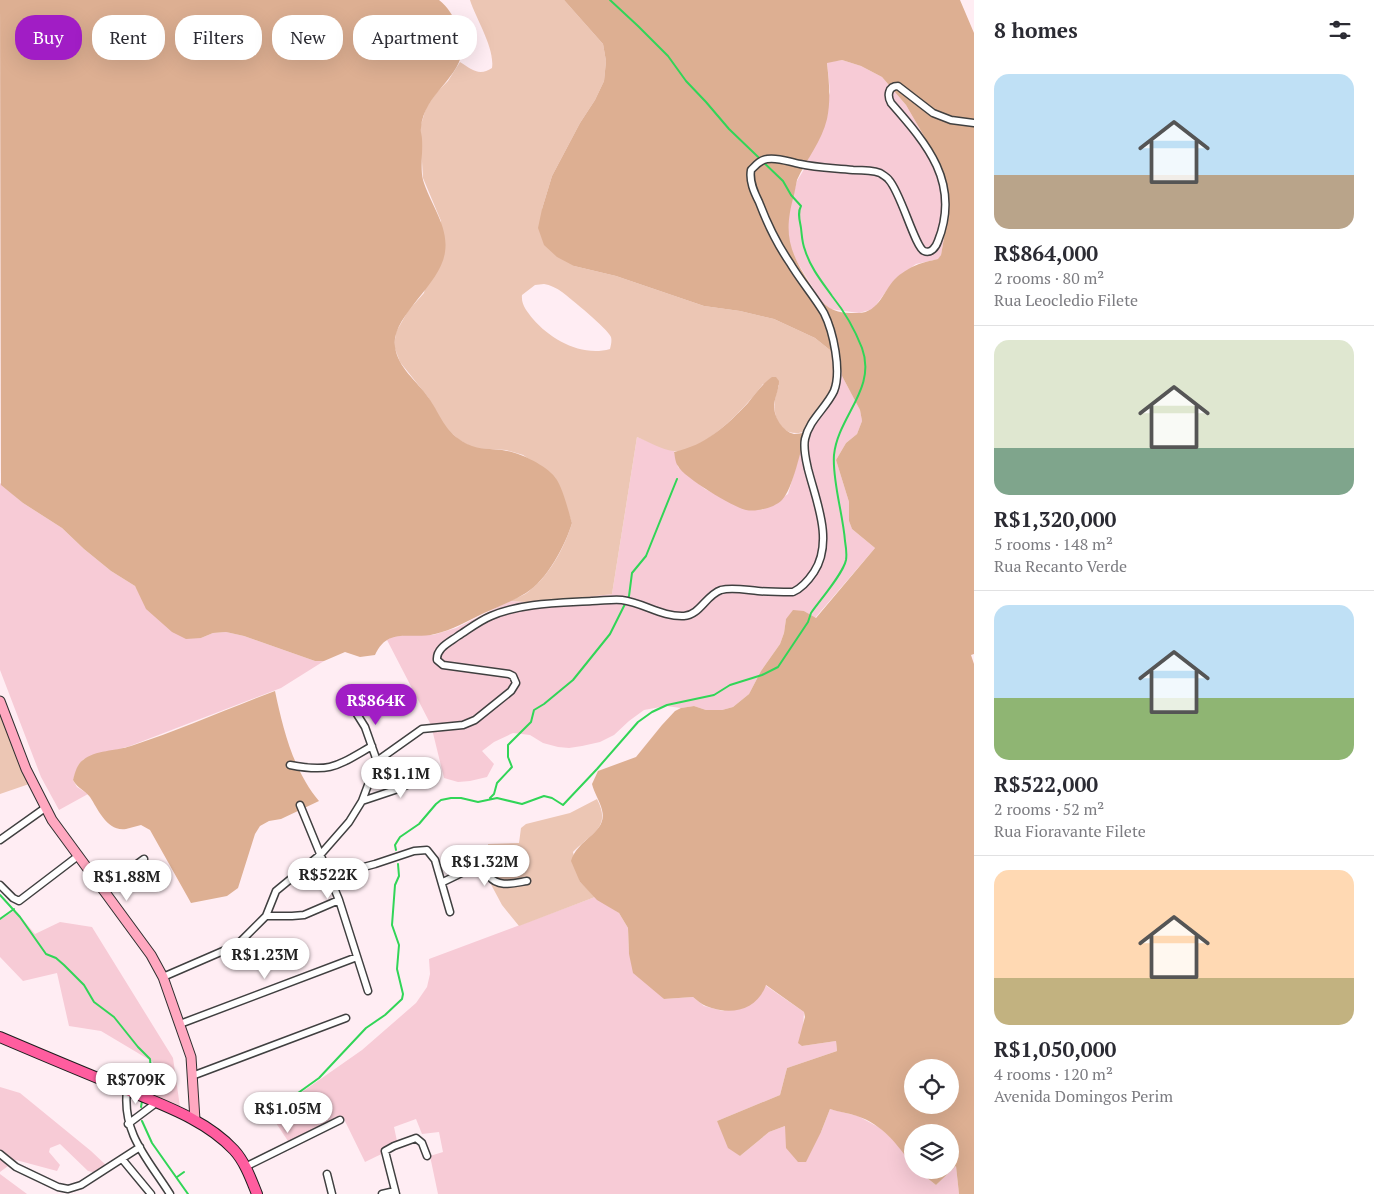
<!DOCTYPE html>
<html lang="en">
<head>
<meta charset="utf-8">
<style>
  :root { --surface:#fff; --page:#f7f7f7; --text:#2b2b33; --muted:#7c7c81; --line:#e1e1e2; --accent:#a11dc5 }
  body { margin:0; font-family:"PT Serif",serif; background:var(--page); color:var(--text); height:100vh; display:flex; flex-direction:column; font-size:19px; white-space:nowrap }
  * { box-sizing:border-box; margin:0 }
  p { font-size:16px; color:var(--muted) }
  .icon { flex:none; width:28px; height:28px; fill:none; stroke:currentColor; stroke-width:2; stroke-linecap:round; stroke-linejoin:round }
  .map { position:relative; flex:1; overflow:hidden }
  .drawer { display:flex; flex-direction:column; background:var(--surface); width:400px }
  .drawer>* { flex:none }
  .top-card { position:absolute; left:15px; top:15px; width:475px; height:45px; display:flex; gap:10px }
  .buttons { position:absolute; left:904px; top:1059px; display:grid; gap:10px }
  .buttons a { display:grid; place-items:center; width:55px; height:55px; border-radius:50%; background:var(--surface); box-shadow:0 5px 20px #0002; font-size:25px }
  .price { position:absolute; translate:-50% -42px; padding:0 11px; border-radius:18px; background:#fff; color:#222; font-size:16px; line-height:32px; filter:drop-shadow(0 1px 2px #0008) }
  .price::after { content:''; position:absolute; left:50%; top:30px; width:15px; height:11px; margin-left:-8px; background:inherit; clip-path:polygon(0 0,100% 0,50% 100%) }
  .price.selected { background:var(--accent); color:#fff }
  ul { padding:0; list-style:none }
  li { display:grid; align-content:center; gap:10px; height:265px; padding:0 20px }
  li+li { border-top:1px solid var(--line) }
  li span { display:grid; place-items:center; height:155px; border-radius:15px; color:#555 }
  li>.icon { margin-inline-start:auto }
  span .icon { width:90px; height:90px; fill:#fffc; stroke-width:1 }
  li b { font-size:21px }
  h2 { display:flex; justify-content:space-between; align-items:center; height:60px; padding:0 20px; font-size:21px }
  .tag { padding:0 18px; border-radius:20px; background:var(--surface); box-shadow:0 5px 20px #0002; font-size:18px; line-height:45px }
  .tag.selected { background:var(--accent); color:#fff }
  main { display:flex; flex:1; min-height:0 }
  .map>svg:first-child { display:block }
  .farmland { fill:#f7cbd6 }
  .green { fill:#ecc6b4; fill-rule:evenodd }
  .forest { fill:#ddaf92; fill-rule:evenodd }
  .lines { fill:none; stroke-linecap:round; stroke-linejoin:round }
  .stream { stroke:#31d557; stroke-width:2 }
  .street-casing { stroke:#404040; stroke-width:9 }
  .secondary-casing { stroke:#2f2f2f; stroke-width:11 }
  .primary-casing { stroke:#1e1e1e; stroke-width:12 }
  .street { stroke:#fff; stroke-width:6 }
  .secondary { stroke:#ffa8c0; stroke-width:9 }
  .primary { stroke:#ff5d9f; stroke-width:10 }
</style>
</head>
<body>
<main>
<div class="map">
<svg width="974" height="1194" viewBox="0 0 974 1194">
  <rect width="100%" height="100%" fill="#ffedf3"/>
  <path class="farmland" d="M 842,60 L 861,66 L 882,77 L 906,105 L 925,138 L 941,171 L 945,220 L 944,238 L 941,255 L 939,259 L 916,264 L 896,278 L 873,309 L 859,313 L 830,309 L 822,303 L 796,260 L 790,246 L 788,231 L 788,213 L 797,181 L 806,166 L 830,92 L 827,62 Z
    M 840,362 L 842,376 L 860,410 L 862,421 L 857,434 L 846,443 L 836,460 L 849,502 L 849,521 L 852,529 L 875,548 L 815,618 L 804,611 L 786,619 L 784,633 L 780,644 L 761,671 L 749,694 L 733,707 L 722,710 L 706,710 L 694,706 L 681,708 L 666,706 L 644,710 L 629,721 L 614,735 L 600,742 L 582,746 L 569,748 L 558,747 L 543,743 L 530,735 L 513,733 L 494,742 L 482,751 L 494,764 L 487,777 L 470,781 L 458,782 L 444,778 L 431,725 L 387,640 L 392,637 L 409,634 L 433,635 L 456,628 L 510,601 L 523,602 L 612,594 L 637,437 L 674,451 L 678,467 L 705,489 L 746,510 L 762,510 L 788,494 L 806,432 L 829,402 Z
    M 0,483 L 23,503 L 62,528 L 84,549 L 111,571 L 135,586 L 141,597 L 201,638 L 213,633 L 226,632 L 244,636 L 315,661 L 324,661 L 281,688 L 130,746 L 84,759 L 79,764 L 73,780 L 77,787 L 88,794 L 59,810 L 41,777 L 0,670 Z
    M 595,897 L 619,913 L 628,928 L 629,954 L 664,999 L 693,997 L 704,1006 L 723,1011 L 765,985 L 804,1012 L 802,1046 L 836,1041 L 837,1051 L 787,1068 L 780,1095 L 717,1121 L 740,1156 L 769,1132 L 785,1126 L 821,1132 L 830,1109 L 858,1116 L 880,1128 L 898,1144 L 912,1165 L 912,1170 L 917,1170 L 936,1185 L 956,1166 L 959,1194 L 438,1194 L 430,1156 L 443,1152 L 439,1132 L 422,1134 L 416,1119 L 394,1127 L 398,1146 L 365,1162 L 343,1117 L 290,1144 L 268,1111 L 275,1105 L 292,1099 L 362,1050 L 416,1003 L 427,987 L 430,974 L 429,959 Z
    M 15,910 L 35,934 L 60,922 L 92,927 L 173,1058 L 180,1107 L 146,1093 L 153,1062 L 101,1031 L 69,1026 L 57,973 L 23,981 L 0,957 L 0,920 Z
    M 0,1087 L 20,1093 L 91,1151 L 108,1167 L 97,1173 L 88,1171 L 60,1144 L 50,1148 L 49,1152 L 60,1165 L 57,1171 L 16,1160 L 0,1172 Z
    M 0,1174 L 27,1194 L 0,1194 Z"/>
  <path class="green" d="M 470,0 L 564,0 L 603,44 L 606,61 L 604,81 L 595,100 L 580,123 L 552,176 L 542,209 L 574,266 L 616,276 L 704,306 L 740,311 L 774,319 L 815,338 L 830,350 L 840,362 C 834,384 830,406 815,424 C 800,440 778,434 775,412 C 773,403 776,394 779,385 L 763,384 C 748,405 702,455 673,451 C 663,450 647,441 637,437 L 612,594 L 540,603 L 510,601 C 515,598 523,596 528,592 C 549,576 564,549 572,523 L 555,477 L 523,455 L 506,450 L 473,448 L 458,439 L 444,426 L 428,397 L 400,362 L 394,346 L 396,332 L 408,311 L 424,293 L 441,221 L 423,178 L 420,128 L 426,108 L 437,92 L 448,81 L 460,62 C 471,69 479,77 492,68 C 495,48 476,19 470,0 ZM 544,284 C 550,285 557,288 562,292 C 571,299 607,328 611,337 C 612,341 611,345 610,349 C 582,357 551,340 533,319 C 527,311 521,305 522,295 L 535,285 Z
    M 0,698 L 32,783 L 0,794 Z
    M 597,799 C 612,828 591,833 573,852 L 580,882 L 595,897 L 519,926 L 502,905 L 479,862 L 479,860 L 489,857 L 488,844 L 519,843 L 521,828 L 526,824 L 570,813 Z"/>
  <path class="forest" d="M 0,0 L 439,0 C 448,7 454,17 458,27 C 478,73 424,87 421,128 C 420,131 422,135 422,139 C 423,152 420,168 423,180 C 430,204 449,226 445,252 C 441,285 390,317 395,347 C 398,368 417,381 428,397 C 439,412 443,428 459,439 C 474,450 484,448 502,450 C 518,452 544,464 555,477 C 563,488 568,510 572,523 C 565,546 547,580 526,593 C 513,601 498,607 484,613 C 468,621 452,630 435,634 C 410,640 388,626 375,655 L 360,657 L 345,652 L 324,661 L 315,661 L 244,636 L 226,632 L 213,633 L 201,638 L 186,639 L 172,632 L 146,609 L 135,586 L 111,571 L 84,549 L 62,528 L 23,503 L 1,485 Z
    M 564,0 L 960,0 L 974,33 L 974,654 L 971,655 L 974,664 L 974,1194 L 959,1194 L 956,1166 L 936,1185 L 917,1170 L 950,1170 L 950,1132 L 912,1132 L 912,1165 C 898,1145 882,1124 857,1116 C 848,1113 839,1112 830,1109 L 821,1132 L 806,1162 L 798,1162 L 786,1148 L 785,1126 L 769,1132 L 740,1156 L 728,1148 L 717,1121 L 780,1095 L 787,1068 L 837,1051 L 836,1041 L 802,1046 L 798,1043 L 805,1017 L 804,1012 L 766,985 C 757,1011 730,1016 706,1006 C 701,1004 697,1000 693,997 L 664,999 L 633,973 L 629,954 L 628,928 L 619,913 L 597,900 L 580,882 L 571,861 C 578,838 608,833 602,810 C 600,801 594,793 592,784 L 598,771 L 636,757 L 662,725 L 675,711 L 681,708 L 694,706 L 706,710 L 722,710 L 733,707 L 749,694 L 761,671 L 780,644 L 784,633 L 786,619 L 793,610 L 804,611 L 816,618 L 875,548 L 852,529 L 849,521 L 849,502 L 836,460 L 846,443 L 857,434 L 862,421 L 860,410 L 842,376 L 840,362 L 830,350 L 815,338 L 774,319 L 740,311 L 704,306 L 616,276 L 574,266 L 557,257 L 544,245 L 538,228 L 542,209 L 552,176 L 580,123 L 595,100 L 604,81 L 606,61 L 603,44 ZM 842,60 L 861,66 L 882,77 L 906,105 L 925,138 L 941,171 L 945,220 L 944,238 L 941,255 L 938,259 C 921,263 912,265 897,277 C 884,288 880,313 858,313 C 830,314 823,306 810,284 C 789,251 783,234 794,195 C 795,190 796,185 797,180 C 806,160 822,141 827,119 C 831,100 829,82 827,63 ZM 912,1068 L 950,1068 L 950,1105 L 912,1105 Z
    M 772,377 L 776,377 L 779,381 C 779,389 775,397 774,405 C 774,417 782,431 794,434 C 797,434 802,433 806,432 C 801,448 793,489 782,500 C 774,508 757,512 746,510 C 733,507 683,477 678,466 C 675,462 675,456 674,452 C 706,445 726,426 748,403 C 756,393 762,384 772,377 Z
    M 275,691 C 283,729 293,770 319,801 L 281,819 L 269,821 L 260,826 L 255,834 L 238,888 L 227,896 L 191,903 L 150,830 L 141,825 C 136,826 131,828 126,829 C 107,832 98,809 90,797 C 85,790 78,789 73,780 C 75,773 77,764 83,760 C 95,750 116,751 131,746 C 180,730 227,709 275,691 Z"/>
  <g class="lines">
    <path class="stream" d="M 490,798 L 494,794 L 497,783 L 512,767 L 508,757 L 508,745 L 531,722 L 534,710 L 544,704 L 573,680 L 610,634 L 629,596 L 632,573 L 646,556 L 677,479
      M 396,850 L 395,845 L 400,837 L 419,824 L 436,804 L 441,800 L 451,798 L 461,798 L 478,802 L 497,798 L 522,804 L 544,796 L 552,798 L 563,805 L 597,769 L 638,722 L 652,712 L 667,705 L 714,695 L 730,685 L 762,675 L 778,667 L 808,622 L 811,613 C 820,600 843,574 846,560 C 847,554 846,547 845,541 C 843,514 832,480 834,455 C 838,416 877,389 862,348 C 855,330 844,311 832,296 C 822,282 810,267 805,250 C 802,243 802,236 801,228 C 800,221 797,213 801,206 L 791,195 L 783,181 L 729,129 L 706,102 L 686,81 L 668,56 L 638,26 L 610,0
      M 0,895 L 20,917 L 46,954 L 56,958 L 64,965 L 84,985 L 94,1002 L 114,1017 L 138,1047 L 150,1059 L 151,1071 L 145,1095
      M 0,919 L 14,909
      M 141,1107 L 142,1101
      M 256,1119 L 291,1100 L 298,1093 L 319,1078 L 366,1028 L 385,1015 L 402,999 L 403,994 L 397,969 L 399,945 L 392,925 L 395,885 L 399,876 L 398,864
      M 142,1121 L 152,1143 L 188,1194
      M 177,1177 L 184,1172"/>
    <defs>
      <path id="street" d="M 350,703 L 365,727 L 377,761
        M 290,765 C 331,773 337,766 372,746
        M 362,801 L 398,789 L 430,775
        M 300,805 L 339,900 L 368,991
        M 0,840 L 45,808
        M 330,876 L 375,864 L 414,851 L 427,850 L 435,860 L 450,912
        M 443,882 L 478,865 C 484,867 485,871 489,876 C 498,888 514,883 527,881
        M 0,885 L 13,898 L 19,901 L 78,856
        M 103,889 L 144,859
        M 266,916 L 292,916 L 304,915 L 339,900
        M 163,977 L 230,948 L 241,941 L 266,916 L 276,891 L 321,854 L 349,822 L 362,801 L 377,761 L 422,729 L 463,725 L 475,720 L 511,691 L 516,683 L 513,676 L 509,674 L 443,665 L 437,660 C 436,648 450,642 458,636 C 469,629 479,621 491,616 C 521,603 559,603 592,601 C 602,601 612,599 622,600 C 644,603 662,617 684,616 C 700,615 706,595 721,590 C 732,587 746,590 758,591 C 770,592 781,592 793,592 C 802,588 808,581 814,572 C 834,541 816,501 808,469 C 806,460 803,449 805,439 C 809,420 826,408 834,391 C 842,371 833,331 824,313 C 814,296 800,280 790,263 C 777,244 767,223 759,202 C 754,192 749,181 751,170 C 756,165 760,160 767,159 C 778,157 789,162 800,164 C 818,168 836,168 853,170 C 862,170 872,170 880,173 C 883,175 887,177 889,180 C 901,193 915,247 924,251 C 931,254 936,247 938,241 C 961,183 927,144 891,103 C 887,96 888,86 898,86 L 933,113 L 951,120 L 974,123
        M 180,1024 L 357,957
        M 192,1076 L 346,1018
        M 127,1090 C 122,1134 148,1159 170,1194
        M 128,1124 L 156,1103
        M 0,1154 L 16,1167 L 58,1187 L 68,1189 L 81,1185 L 140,1147
        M 122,1159 L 151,1194
        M 245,1167 L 340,1120
        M 327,1174 L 332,1194
        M 382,1194 L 395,1191
        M 396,1194 L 385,1151 L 394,1146 L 416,1138 L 422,1143 L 427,1156"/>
      <path id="secondary" d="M 0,701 L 26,769 L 52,820 L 151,955 L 163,977 L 191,1057 L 195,1120"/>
      <path id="primary" d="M 0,1037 C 40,1054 80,1071 120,1087 C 159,1104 204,1118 234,1150 C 245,1162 251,1179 257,1194"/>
    </defs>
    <use href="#street" class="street-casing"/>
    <use href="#secondary" class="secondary-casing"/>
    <use href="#primary" class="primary-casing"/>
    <use href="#street" class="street"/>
    <use href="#secondary" class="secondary"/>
    <use href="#primary" class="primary"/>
  </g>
</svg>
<div class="buttons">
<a><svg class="icon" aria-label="locate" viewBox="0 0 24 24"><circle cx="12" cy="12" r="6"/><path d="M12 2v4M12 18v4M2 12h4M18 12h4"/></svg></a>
<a><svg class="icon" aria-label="layers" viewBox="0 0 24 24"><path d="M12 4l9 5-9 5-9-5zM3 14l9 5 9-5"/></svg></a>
</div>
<b class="price selected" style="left:376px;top:726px">R$864K</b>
<b class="price" style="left:401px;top:799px">R$1.1M</b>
<b class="price" style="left:485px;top:887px">R$1.32M</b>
<b class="price" style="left:328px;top:900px">R$522K</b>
<b class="price" style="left:127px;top:902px">R$1.88M</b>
<b class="price" style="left:265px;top:980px">R$1.23M</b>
<b class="price" style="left:136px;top:1105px">R$709K</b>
<b class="price" style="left:288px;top:1134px">R$1.05M</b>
<div class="top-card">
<a class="tag selected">Buy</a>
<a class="tag">Rent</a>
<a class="tag">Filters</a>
<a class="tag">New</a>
<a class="tag">Apartment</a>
</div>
</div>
<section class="drawer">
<h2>8 homes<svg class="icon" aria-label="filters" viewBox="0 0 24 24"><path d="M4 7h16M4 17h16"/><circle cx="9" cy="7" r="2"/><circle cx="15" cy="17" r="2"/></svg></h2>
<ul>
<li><span style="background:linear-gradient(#bfe0f5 65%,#b9a48a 0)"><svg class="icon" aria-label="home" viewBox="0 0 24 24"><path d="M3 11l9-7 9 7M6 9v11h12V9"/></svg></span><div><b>R$864,000</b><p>2 rooms · 80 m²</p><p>Rua Leocledio Filete</p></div></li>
<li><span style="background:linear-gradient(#dfe7d0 70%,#7fa58c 0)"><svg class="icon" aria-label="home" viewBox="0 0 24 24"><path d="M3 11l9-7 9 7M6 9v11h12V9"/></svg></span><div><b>R$1,320,000</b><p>5 rooms · 148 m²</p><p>Rua Recanto Verde</p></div></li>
<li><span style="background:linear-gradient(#bfe0f5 60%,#8fb573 0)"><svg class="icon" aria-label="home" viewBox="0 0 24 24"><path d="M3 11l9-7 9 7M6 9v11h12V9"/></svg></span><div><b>R$522,000</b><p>2 rooms · 52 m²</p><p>Rua Fioravante Filete</p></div></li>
<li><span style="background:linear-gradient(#ffd9b3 70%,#c2b280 0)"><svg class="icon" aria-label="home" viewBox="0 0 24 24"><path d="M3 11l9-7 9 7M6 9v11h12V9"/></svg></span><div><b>R$1,050,000</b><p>4 rooms · 120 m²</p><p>Avenida Domingos Perim</p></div></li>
</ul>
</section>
</main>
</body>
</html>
